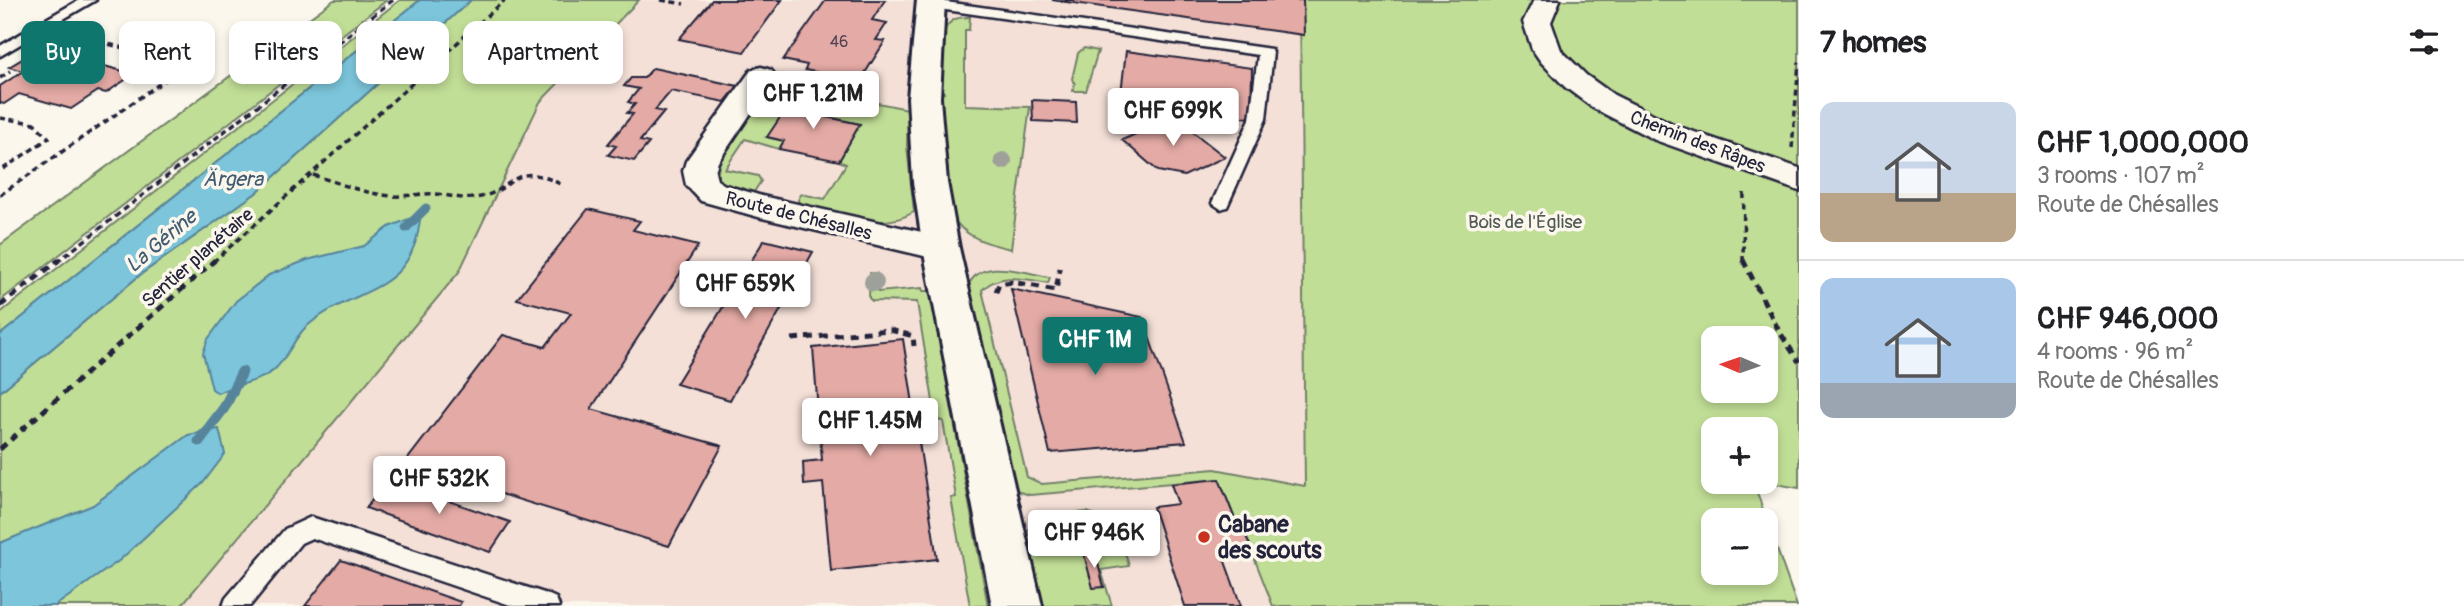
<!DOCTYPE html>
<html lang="en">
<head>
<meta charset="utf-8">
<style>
  :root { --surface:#fff; --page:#f6f6f6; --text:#202124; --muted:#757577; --line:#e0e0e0; --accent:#0f766e }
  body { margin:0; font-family:Pangolin,sans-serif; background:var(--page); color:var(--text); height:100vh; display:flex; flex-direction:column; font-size:26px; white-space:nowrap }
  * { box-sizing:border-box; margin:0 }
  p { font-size:23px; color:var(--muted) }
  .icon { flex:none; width:38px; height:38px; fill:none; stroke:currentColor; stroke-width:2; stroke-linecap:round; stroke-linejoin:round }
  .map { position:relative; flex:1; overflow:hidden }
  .drawer { display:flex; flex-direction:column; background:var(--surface); width:665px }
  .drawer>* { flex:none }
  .guide { position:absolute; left:21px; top:21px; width:665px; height:63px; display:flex; gap:14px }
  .needle { width:46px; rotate:272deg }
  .fabs { position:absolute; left:1701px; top:326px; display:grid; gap:14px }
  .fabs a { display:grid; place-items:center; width:77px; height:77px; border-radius:14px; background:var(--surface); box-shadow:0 4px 10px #0003; font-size:35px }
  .price { position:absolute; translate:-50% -60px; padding:0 16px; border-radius:7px; background:#fff; color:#222; font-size:23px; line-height:46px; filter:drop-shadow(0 2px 4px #0008) }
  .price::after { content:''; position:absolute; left:50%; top:42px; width:21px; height:16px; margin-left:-10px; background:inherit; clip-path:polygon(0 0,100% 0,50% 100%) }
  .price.current { background:var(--accent); color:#fff }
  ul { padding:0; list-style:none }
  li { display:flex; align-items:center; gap:21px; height:175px; padding:0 21px }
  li+li { border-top:2px solid var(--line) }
  li span { display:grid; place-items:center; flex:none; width:196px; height:140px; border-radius:14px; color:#555 }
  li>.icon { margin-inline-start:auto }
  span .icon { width:84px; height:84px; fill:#fffc; stroke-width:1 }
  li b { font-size:30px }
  h2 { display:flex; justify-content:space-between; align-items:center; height:84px; padding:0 21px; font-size:30px }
  .tag { padding:0 24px; border-radius:14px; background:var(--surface); box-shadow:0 4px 10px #0003; font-size:24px; line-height:63px }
  .tag.current { background:var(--accent); color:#fff }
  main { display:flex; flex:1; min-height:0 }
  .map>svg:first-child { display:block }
  .built { fill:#f4e0d7 }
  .green { fill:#c1de96; stroke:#728068; stroke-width:2; fill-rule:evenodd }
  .water { fill:#7bc5db; stroke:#57849b; stroke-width:2 }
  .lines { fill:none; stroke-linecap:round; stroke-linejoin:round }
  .stream-far1 { stroke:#57849b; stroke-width:9 }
  .stream { stroke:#57849b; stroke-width:11 }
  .building { fill:#e4aaa5; stroke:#22223b; stroke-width:2 }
  .service-casing { stroke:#22223b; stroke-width:5 }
  .minor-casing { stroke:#22223b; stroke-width:5 }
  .tertiary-casing { stroke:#22223b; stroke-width:6 }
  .path-far1 { stroke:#22223b; stroke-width:3.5; stroke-dasharray:6 4.5; stroke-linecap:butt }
  .path { stroke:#22223b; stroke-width:5; stroke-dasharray:8 6; stroke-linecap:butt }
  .service { fill:#fbf7ec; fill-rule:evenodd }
  .minor { fill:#fbf7ec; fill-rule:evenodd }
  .tertiary { fill:#fbf7ec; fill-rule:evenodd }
  .tree { fill:#9ea19a }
  .poi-dot { fill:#c8321e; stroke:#fbf7ec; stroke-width:2.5 }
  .labels { text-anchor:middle; stroke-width:7; stroke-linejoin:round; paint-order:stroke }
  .number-label { font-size:16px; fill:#524456 }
  .street-label { font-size:19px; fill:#22223b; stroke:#fbf7ec }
  .park-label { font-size:19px; fill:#525a56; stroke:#fbf7ec }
  .water-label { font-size:21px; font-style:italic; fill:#415b73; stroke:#fbf7ec }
  .near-poi-label { font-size:23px; font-weight:bold; fill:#22223b; stroke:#fbf7ec; text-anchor:start }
</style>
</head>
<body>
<main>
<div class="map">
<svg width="1799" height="606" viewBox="0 0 1799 606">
  <rect width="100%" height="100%" fill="#fbf7ec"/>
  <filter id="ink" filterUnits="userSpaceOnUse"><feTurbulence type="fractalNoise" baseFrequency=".0143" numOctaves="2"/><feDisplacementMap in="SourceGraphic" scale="14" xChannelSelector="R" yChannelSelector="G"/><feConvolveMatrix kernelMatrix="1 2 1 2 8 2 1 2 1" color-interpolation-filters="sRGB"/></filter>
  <g filter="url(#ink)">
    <path class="built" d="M 639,0 L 1300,0 L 1305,486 L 1357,606 L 181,606 L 459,272 L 540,102 Z"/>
    <path class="green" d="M 334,0 L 387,0 L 0,301 L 0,245 Z
      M 400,0 L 420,0 L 0,335 L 0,313 Z
      M 471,0 L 639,0 L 540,102 L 459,272 L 181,606 L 0,606 L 0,392 L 140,275 L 256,193 Z
      M 1300,0 L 1799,0 L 1799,488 L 1758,481 L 1766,481 L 1766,429 L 1713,429 L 1713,481 L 1753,481 L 1797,606 L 1273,606 L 1241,524 L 1237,524 L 1219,479 L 1030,495 L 1020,492 L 1011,485 L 967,289 C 978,255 1024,273 1050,277 L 1048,283 C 1024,279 1000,272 982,290 L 1027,477 L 1042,484 L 1215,469 L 1305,486 ZM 1713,338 L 1766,338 L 1766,390 L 1713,390 ZM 1713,520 L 1766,520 L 1766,572 L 1713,572 Z
      M 970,17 L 969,30 L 965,30 L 965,105 L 1030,107 L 1011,249 C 989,244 964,238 952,216 C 942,197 941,118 940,93 L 944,93 L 941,86 L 944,31 C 950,19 957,17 970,17 Z
      M 1084,48 L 1098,51 L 1086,91 L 1073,91 L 1075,83 L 1072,79 L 1078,53 Z
      M 780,79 L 783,84 L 908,109 L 907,146 L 914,212 C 879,233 837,213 800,205 L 798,200 L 801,194 L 825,199 L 846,164 L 839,161 L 860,124 L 827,117 L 767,137 L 784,141 L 779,149 L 745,139 L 725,169 L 758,176 L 761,181 L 754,192 L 729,188 L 718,180 C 714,151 755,106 772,82 Z
      M 870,273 L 876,273 L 878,292 L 922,288 L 923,291 L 930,291 L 988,606 L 970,606 L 951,498 L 956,497 L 943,421 L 936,420 L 917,302 L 872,301 L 869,298 Z
      M 1087,512 C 1119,522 1120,536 1129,566 L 1101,570 L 1112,606 L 1038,606 L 1023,536 L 1039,516 Z"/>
    <path class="water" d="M 420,0 L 471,0 L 256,193 L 140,275 L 0,392 L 0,335 Z
      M 411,218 L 420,220 C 412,298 348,287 305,328 C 294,339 288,356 276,368 C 262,383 236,383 218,393 L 212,389 L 203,353 L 208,339 L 236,301 L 269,275 L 307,260 L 364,246 L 389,227 Z
      M 219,429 L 225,454 L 203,483 L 120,560 L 55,606 L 0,606 L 0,543 L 93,505 L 188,435 Z"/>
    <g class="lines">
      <path class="stream-far1" d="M 406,228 L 426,208"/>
      <path class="stream" d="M 199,441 L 224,408 L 242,372"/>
    </g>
    <path class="building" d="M 712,0 L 782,0 L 744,52 L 679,39 Z
      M 826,0 L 885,0 L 872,20 L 887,23 L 876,40 L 885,41 L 860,81 L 805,70 L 807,65 L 783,60 Z
      M 1052,0 L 1303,0 L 1304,35 Z
      M 49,43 L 102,57 L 93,63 L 134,74 L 106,93 L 98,91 L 71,109 L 19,94 L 4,104 L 0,103 L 0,86 L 23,71 L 9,67 Z
      M 1126,51 L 1252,68 L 1251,118 L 1235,116 L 1235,128 L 1195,122 L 1196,109 L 1156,104 L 1155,115 L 1119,110 Z
      M 653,68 L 738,86 L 725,102 L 671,91 L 655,110 L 664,112 L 640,141 L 649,143 L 634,161 L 608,155 L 616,146 L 608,144 L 633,114 L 627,113 L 635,104 L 628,102 L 639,89 L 624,86 L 631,78 L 644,78 Z
      M 793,98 L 834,106 L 827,117 L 860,124 L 839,161 L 779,149 L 784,141 L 767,137 Z
      M 1032,100 L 1076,102 L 1077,123 L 1033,121 Z
      M 1174,117 L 1225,157 L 1184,176 L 1158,171 L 1122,140 Z
      M 588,209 L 640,221 L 633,230 L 698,246 L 591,409 L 722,446 L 669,546 L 404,464 L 503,335 L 545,347 L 571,313 L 517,299 Z
      M 764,240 L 813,252 L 730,400 L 676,384 Z
      M 1011,289 L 1142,317 L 1186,442 L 1050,453 Z
      M 903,339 L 937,559 L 831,571 L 823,483 L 804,485 L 803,462 L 822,460 L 813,348 Z
      M 1219,479 L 1237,524 L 1241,524 L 1252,550 L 1222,553 L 1241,606 L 1185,606 L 1153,507 L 1178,504 L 1171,484 Z
      M 388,480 L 510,522 L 490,552 L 366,508 Z
      M 1095,552 L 1104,587 L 1093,588 L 1084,554 Z
      M 341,560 L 461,602 L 459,606 L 305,606 Z"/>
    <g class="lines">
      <defs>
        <path id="service" d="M 79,0 L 96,0 L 0,56 L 0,46 Z
          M 932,0 L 1271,49 L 1273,52 L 1266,119 L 1227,207 L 1221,209 L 1212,203 L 1250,119 L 1258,55 L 925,7 L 925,1 Z
          M 311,517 L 547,594 L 556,598 L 559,606 L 513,606 L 312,538 L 301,543 L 250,606 L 223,606 L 226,598 L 285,529 Z"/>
        <path id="minor" d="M 1534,0 L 1560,0 L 1551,22 L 1561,50 L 1586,75 L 1614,95 L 1677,126 L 1799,168 L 1799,191 L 1655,140 L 1593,108 L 1565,87 L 1541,62 L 1532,49 L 1523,22 Z
          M 761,67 L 771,70 L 776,76 L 718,162 L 715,171 L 717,180 L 725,185 L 762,196 L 953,239 L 958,248 L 953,257 L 941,260 L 762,218 L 701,201 L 686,185 L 683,171 L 686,161 L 751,70 Z"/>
        <path id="tertiary" d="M 917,0 L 945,0 L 940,98 L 947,182 L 959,248 L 1042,606 L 992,606 L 923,248 L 913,182 L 908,98 Z"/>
      </defs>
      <use href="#service" class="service-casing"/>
      <use href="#minor" class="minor-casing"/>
      <use href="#tertiary" class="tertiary-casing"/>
      <path class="path-far1" d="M 661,0 L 684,4
        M 0,78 L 10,71
        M 0,118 L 34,123 L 49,138 L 0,171
        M 1792,148 L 1799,62
        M 313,175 C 339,183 365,194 392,196 C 406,197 421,193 435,194 C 448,195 460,199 473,198 C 517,194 509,157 562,185
        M 0,195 L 188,64 L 72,35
        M 57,262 L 393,0
        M 213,262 L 505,0
        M 1743,262 L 1744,190"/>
      <path class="path" d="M 1743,260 L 1779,331 L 1799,362
        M 996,292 L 999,284 L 1012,282 L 1056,290 L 1060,268
        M 0,306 L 59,260
        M 792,339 L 890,330 L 913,336 L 914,346
        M 0,449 L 215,260"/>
      <use href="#service" class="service"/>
      <use href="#minor" class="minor"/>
      <use href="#tertiary" class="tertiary"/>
    </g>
    <g class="tree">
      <circle cx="1003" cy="161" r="9"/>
      <circle cx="874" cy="282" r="10"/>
    </g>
  </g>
  <circle class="poi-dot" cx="1204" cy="537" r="7"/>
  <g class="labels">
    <g class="number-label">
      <text x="839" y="47">46</text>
    </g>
    <g class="street-label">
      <text transform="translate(1698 141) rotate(21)" y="7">Chemin des Râpes</text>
      <text transform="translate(799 215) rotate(14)" y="7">Route de Chésalles</text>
      <text transform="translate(197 257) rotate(-41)" y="7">Sentier planétaire</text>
    </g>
    <g class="park-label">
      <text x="1525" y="228">Bois de l'Église</text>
    </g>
    <g class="water-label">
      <text x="233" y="186">Ärgera</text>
      <text transform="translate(161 241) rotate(-40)" y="7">La Gérine</text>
    </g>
    <g class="near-poi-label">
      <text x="1218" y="532">Cabane<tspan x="1218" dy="26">des scouts</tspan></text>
    </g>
  </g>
</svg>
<div class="fabs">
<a><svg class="needle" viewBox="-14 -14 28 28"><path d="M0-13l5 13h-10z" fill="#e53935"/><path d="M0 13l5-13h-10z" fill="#757577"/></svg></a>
<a>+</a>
<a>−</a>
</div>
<b class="price" style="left:813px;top:131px">CHF 1.21M</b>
<b class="price" style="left:1173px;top:148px">CHF 699K</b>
<b class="price" style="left:745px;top:321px">CHF 659K</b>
<b class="price current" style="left:1095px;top:377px">CHF 1M</b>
<b class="price" style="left:870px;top:458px">CHF 1.45M</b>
<b class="price" style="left:439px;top:516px">CHF 532K</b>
<b class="price" style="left:1094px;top:570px">CHF 946K</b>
<div class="guide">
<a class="tag current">Buy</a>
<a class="tag">Rent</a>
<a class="tag">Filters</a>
<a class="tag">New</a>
<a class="tag">Apartment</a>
</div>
</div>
<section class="drawer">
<h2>7 homes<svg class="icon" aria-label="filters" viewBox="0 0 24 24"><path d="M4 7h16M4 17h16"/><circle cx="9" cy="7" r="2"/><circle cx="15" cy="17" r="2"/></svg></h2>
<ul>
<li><span style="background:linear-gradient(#c9d6e8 65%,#b9a48a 0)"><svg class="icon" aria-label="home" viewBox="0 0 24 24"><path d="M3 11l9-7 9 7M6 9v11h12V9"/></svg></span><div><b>CHF 1,000,000</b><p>3 rooms · 107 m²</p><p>Route de Chésalles</p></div></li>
<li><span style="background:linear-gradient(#a9c7e8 75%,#9aa5b1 0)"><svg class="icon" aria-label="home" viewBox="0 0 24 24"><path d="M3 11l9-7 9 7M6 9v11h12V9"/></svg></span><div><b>CHF 946,000</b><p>4 rooms · 96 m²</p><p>Route de Chésalles</p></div></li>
</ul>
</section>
</main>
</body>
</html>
